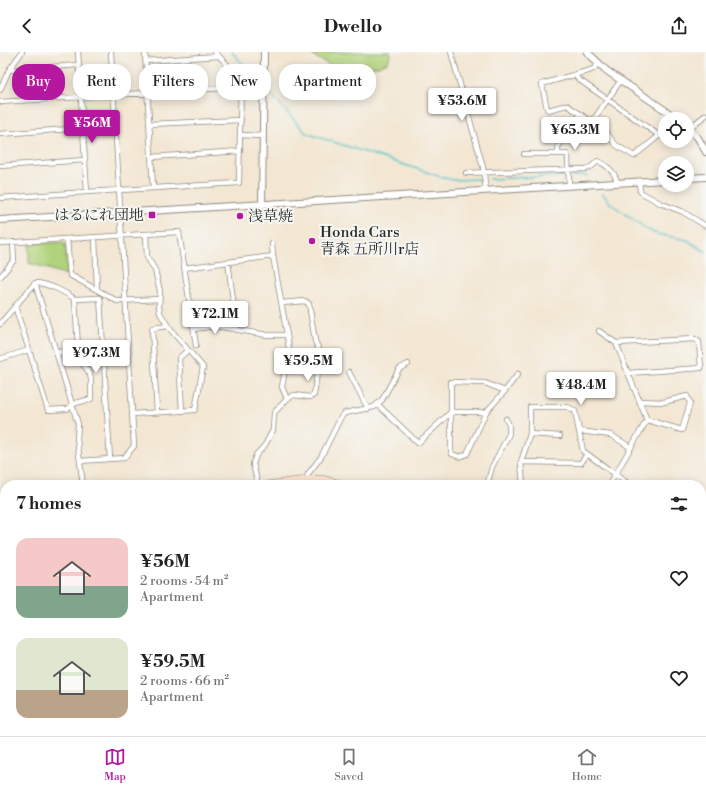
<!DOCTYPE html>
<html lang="en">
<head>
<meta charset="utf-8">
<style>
  :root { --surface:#fff; --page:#f6f6f6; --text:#222; --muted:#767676; --line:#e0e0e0; --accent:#b5179e }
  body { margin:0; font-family:"Libre Bodoni","Noto Serif JP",serif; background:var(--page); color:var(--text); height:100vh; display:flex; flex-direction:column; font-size:15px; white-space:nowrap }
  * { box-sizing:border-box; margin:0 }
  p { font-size:13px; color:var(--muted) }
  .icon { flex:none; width:22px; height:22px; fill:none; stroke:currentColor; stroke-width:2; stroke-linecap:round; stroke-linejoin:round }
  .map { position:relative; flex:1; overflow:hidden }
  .panel { position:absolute; left:0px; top:428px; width:706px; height:256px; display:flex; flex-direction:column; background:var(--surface); border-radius:16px 16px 0 0; box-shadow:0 2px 10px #0003 }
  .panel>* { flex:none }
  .top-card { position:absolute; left:12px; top:12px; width:400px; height:36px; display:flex; gap:8px }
  .controls { position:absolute; left:658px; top:60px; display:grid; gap:8px }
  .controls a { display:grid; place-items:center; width:36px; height:36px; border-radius:50%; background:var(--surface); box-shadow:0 2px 10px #0003; font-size:20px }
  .price { position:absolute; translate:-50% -34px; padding:0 9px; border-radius:4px; background:#fff; color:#222; font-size:13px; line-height:26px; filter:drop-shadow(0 1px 2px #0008) }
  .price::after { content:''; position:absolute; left:50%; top:24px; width:12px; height:9px; margin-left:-6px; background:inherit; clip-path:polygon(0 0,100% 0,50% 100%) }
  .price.selected { background:var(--accent); color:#fff }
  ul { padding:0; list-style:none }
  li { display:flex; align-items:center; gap:12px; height:100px; padding:0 16px }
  li span { display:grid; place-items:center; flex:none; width:112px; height:80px; border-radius:12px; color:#555 }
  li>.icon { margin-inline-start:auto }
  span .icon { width:48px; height:48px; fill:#fffc; stroke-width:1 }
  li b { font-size:17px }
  h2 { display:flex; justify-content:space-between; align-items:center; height:48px; padding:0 16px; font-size:17px }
  .chip { padding:0 14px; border-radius:16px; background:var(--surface); box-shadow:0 2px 10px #0003; font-size:14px; line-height:36px }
  .chip.selected { background:var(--accent); color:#fff }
  header { display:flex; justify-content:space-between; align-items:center; height:52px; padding:0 16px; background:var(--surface); font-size:18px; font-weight:700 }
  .menu { display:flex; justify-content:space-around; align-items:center; height:56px; border-top:1px solid var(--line); background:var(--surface); font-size:11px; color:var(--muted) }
  .menu a { display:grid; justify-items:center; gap:2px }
  .menu .selected { color:var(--accent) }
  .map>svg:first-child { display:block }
  .park { fill:#b1d37c; stroke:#6e7f54 }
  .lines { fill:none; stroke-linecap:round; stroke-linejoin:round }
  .stream { stroke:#53c1c8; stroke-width:1.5 }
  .minor-casing { stroke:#8f897f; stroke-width:6 }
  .tertiary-casing { stroke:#8f897f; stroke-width:8 }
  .secondary-casing { stroke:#8f897f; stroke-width:8 }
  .trunk-casing { stroke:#8f897f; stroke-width:10 }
  .minor { stroke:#fff; stroke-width:4.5 }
  .tertiary { stroke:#fff; stroke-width:6 }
  .secondary { stroke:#fde4d1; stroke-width:7 }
  .trunk { stroke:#fbbb8c; stroke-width:8 }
  .poi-dot { fill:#b5179e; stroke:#f6f6f2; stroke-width:1.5 }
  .labels { text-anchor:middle; stroke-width:4; stroke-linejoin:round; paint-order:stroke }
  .poi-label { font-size:15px; fill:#2b2b2b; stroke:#f6f6f2; text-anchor:start }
</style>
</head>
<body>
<header><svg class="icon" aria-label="back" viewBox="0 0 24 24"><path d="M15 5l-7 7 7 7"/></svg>Dwello<svg class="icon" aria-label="share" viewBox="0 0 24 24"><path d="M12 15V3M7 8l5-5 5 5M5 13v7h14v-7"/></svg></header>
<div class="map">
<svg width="706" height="684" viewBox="0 0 706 684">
  <rect width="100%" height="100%" fill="#f6f6f2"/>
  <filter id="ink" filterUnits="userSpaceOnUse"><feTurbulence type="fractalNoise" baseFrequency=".025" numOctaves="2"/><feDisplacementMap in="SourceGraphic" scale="8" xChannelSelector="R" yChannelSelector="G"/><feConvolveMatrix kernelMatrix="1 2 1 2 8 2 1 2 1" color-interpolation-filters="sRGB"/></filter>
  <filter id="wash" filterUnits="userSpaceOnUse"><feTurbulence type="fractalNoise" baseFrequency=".012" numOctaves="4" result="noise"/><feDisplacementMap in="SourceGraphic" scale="16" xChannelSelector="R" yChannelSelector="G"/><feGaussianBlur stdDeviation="0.9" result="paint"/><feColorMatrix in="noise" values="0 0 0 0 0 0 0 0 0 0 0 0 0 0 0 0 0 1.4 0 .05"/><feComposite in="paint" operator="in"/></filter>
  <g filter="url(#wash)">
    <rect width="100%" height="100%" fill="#f3e7d3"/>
    <path class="park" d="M 308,0 L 391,0 L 388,10 C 359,23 333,19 308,0 Z
      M 63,190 L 65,192 L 67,223 L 29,211 L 29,192 Z"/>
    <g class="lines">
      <path class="stream" d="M 232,0 L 262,33
        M 266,37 L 306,81 L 445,126 L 454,128 L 479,127
        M 572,124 L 585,123 L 588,125
        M 489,127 L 565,124
        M 602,141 L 610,151 L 648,178 L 657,182 L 687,188 L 706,200"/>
    </g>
  </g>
  <g filter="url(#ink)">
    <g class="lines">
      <defs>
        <path id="minor" d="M 78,0 L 87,140
          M 145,0 L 153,136
          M 451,0 L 483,115 L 486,139
          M 145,9 L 218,4
          M 598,11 L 595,16 L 591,18 L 542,32 L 547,57 L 548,58 L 567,53 L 605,79 L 616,93 L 634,104 L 665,79
          M 9,18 L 79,13
          M 575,23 L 578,27 L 660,84
          M 0,38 L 9,18 L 22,0
          M 0,50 L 241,35
          M 592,70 L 621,28
          M 149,72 L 241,68
          M 689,76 L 706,63
          M 0,82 L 83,76
          M 240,83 L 263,84
          M 524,102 L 567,102 L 568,103 L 569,134
          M 558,102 L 558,95 L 581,62
          M 152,105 L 240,99
          M 0,114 L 85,108
          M 466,121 L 585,117 L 591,115 L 598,109 C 607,113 616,121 617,131
          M 639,129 L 640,139 L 642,141 L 660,151 L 683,160 L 706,174
          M 0,146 L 87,140 L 239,131 L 241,27 L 215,0
          M 95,185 L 97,237
          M 67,187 L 70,223 L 117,249 L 159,247
          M 0,191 L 179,180 L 196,294
          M 272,192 L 273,204
          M 228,210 L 237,278
          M 184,216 L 273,204 L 287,283 L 267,283 L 216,274 L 194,277
          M 0,225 L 14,208 L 13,190
          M 35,231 L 78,372 L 77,387 L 83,433
          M 75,247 L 100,246 L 110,407
          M 282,251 L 305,249 L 309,252 L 315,289 L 320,300 L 314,343 L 310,345 L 294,343 L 287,347
          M 15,254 L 48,358 L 67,357 L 76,351 L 91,347 L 91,328 L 90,322 L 83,312 L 71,298 L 69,297 L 57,301
          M 0,272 L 35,231 C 48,231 65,240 75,247 L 78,295 L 75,301
          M 599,279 L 616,291 L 647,368
          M 616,291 L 695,287 L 699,290 L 701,316 L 628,321
          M 0,307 L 29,298
          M 349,320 L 368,357
          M 451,330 L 485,331 L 505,339 L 486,360 L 467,402 L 460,405 L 452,402 L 451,399 Z
          M 505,339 L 518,322
          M 640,349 L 664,350 L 687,344 L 690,351 L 682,378 L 647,368
          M 377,352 L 418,391 L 451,360 L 486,360
          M 182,359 L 179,306 L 188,298
          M 157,360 L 152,277 L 153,276 L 168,274
          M 132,362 L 195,358 L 203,315 L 169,276 L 160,261 L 159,254 L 160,239 L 155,218 L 147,205 L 146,182
          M 579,379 L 611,383 L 630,395
          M 530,382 L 560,384
          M 80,409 L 124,406 L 134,394 L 111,0
          M 521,410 L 581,411 L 587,402
          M 306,428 L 308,422 L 321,405 L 341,365 L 345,361 L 374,355 L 382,348 L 399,317 L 408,312
          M 258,433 L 253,412 L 256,403 L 265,393 L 273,378 L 274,361 L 287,347 L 282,335 L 289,297 L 287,283
          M 487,433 L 492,415 L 509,382 L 509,373 L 506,367
          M 523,433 L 521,410 L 530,382 L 530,355 L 568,355 L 575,359 L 583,399 L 630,433
          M 609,433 L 647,368
          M 0,577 L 5,575
          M 0,601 L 5,600
          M 701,606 L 706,602
          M 0,637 L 5,636
          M 701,650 L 706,652
          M 0,678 L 5,678
          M 374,679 L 376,684
          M 17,684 L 118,680 L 118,684
          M 158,684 L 158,679
          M 409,684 L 417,679
          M 453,684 L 454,684
          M 556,684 L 558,679"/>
        <path id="tertiary" d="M 587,0 L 607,19 L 678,67
          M 687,75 L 698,86 L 706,100
          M 687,126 L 706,125
          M 262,152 L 264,0
          M 0,168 L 665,128"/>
        <path id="secondary" d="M 267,433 L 306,428 L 321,427 L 345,433
          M 701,523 L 706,524"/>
        <path id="trunk" d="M 0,491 L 5,493
          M 294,679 L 301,684"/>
      </defs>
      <use href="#minor" class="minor-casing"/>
      <use href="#tertiary" class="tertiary-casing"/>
      <use href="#secondary" class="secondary-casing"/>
      <use href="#trunk" class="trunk-casing"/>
      <use href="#minor" class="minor"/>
      <use href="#tertiary" class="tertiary"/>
      <use href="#secondary" class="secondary"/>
      <use href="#trunk" class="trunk"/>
    </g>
  </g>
  <g class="poi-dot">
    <rect x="148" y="159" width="8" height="8" rx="2"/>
    <circle cx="240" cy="164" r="4"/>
    <circle cx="312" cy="189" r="4"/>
  </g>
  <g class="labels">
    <g class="poi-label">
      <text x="144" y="168" text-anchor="end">はるにれ団地</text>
      <text x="248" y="169">浅草焼</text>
      <text x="320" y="185">Honda Cars<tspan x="320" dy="17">青森 五所川r店</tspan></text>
    </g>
  </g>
</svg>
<div class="controls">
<a><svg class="icon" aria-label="locate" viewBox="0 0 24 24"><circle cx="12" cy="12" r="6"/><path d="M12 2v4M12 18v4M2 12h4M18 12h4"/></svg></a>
<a><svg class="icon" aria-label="layers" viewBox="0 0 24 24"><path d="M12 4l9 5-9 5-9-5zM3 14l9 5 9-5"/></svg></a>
</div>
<b class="price" style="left:462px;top:70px">¥53.6M</b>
<b class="price selected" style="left:92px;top:92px">¥56M</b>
<b class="price" style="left:575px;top:99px">¥65.3M</b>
<b class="price" style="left:215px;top:283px">¥72.1M</b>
<b class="price" style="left:96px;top:322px">¥97.3M</b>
<b class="price" style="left:308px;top:330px">¥59.5M</b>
<b class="price" style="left:581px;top:354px">¥48.4M</b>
<div class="top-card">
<a class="chip selected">Buy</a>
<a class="chip">Rent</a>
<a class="chip">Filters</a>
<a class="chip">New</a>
<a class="chip">Apartment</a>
</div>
<section class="panel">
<h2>7 homes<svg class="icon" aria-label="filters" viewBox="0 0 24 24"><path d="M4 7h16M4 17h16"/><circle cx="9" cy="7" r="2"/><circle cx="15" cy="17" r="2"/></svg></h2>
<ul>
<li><span style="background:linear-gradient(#f6c9c9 60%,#7fa58c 0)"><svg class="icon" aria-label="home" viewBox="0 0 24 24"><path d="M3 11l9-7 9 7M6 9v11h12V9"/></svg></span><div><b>¥56M</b><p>2 rooms · 54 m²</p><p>Apartment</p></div><svg class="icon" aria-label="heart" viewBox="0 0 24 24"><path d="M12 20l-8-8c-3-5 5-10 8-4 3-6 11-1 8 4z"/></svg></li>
<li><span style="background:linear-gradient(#dfe7d0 65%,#b9a48a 0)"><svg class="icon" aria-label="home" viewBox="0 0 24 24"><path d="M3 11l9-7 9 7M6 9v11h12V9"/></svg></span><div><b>¥59.5M</b><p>2 rooms · 66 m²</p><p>Apartment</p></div><svg class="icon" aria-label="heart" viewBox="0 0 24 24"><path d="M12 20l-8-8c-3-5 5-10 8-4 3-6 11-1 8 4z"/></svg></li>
</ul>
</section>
</div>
<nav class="menu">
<a class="selected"><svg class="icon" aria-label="map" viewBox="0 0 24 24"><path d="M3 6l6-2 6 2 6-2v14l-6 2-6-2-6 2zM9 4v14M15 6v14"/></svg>Map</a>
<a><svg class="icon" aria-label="saved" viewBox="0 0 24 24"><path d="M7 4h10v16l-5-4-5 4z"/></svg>Saved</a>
<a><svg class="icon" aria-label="home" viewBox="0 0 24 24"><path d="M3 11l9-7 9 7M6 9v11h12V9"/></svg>Home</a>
</nav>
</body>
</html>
